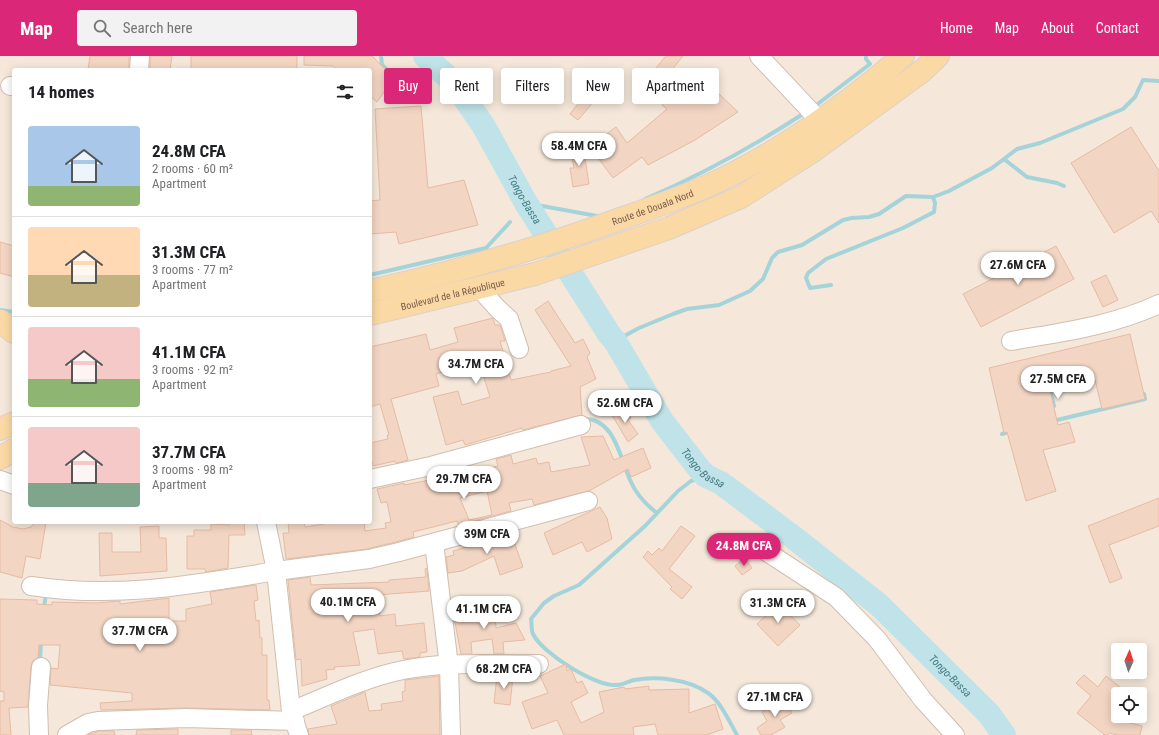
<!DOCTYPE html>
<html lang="en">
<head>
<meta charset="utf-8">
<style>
  :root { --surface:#fff; --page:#f2f2f2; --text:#202124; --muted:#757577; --line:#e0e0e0; --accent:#db2777 }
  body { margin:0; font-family:"Roboto Condensed",sans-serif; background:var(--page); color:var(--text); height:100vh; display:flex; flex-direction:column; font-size:15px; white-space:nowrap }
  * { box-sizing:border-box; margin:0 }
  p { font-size:13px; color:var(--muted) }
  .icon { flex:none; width:22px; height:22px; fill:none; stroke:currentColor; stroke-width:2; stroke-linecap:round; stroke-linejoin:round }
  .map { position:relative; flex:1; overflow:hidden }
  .details { position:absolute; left:12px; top:12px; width:360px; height:456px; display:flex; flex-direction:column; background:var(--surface); border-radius:4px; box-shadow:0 2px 10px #0003 }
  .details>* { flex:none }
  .banner { position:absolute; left:384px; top:12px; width:380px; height:36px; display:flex; gap:8px }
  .needle { width:26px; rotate:3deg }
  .fabs { position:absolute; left:1111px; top:587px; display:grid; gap:8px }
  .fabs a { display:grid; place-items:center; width:36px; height:36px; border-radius:4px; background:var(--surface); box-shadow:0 2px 10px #0003; font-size:20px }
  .price { position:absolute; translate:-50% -34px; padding:0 9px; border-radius:14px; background:#fff; color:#222; font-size:13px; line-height:26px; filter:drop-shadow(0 1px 2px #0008) }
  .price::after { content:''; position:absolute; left:50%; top:24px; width:12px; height:9px; margin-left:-6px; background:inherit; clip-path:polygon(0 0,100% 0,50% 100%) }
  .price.on { background:var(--accent); color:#fff }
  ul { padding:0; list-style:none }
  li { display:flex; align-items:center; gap:12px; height:100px; padding:0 16px }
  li+li { border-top:1px solid var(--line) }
  li span { display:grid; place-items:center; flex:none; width:112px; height:80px; border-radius:4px; color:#555 }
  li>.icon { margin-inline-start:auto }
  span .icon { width:48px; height:48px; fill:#fffc; stroke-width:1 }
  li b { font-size:17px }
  h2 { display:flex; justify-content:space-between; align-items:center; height:48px; padding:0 16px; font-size:17px }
  .pill { padding:0 14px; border-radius:4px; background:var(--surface); box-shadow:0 2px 10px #0003; font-size:14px; line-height:36px }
  .pill.on { background:var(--accent); color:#fff }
  header { display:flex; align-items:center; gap:24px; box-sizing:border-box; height:56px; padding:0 20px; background:var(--accent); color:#fff }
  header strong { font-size:19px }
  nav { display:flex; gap:22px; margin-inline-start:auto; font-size:14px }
  .search { width:280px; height:36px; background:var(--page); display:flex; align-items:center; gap:10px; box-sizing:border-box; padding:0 14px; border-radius:4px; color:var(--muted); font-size:15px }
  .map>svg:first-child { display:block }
  .residential { fill:#f5e8da; fill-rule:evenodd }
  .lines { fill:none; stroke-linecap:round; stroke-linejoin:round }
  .stream { stroke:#a5d3da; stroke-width:4 }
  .river { stroke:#bfe3e8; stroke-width:24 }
  .building { fill:#f3d5c3; stroke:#e6bba3; fill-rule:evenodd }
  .minor-casing { stroke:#d1beb0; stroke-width:20 }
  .major-casing { stroke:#dad1cd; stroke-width:24 }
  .minor { stroke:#fff; stroke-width:18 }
  .major { stroke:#fbd9a5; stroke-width:22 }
  .labels { text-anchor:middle; stroke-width:3; stroke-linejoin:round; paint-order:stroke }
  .street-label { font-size:10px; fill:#7a5c4d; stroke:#fffaf3 }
  .water-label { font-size:11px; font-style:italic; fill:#437c86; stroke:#fffaf3 }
</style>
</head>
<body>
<header>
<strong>Map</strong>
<div class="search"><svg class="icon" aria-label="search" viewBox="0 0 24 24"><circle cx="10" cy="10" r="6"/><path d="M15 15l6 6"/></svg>Search here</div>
<nav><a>Home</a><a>Map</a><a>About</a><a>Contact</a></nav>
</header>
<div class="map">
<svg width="1159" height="679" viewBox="0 0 1159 679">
  <rect width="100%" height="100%" fill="#fdf6ec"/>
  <path class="residential" d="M 0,0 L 1159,0 L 1159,679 L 0,679 ZM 14,14 L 370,14 L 370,466 L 14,466 ZM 1118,594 L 1140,594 L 1140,616 L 1118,616 ZM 1118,638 L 1140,638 L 1140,660 L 1118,660 Z"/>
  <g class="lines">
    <path class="stream" d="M 381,0 L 382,9 L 402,27 L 404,43
      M 815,50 L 870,8 L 866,3 L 866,0
      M 1004,103 L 1027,121 L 1057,127 L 1064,130
      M 645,143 C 701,119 754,90 806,56
      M 526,147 L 597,160
      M 370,219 L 486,192 L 510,166
      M 831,229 L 810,232 L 806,222 L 808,217 L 826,203 L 903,172 L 934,156 L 935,147 L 933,141
      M 0,254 L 14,256
      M 615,285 L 639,272 L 673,258 L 687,253 L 719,249 L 750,235 L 763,223 L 772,202 L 778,196 L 802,189 L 843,164 L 852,162 L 869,161 L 879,158 L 906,140 L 933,141 L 949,135 L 992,112 L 1017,93 L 1040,87 L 1123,53 L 1135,41 L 1143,24 L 1159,25
      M 1054,350 L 1050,334 L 1088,325
      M 583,363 C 614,361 620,401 630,424 C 636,438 645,448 657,457
      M 1053,365 L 1145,343 L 1144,338
      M 1002,378 L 1011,375
      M 706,420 L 691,425 L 678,435 L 645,470 L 579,529 L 554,540 L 544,547 L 531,563 C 532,568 531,574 533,578 C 542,597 596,631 617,629 C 623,629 629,625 634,624 C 657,620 688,623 708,637 C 721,646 729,665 737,679
      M 44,552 L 46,537
      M 40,606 L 41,585"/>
    <path class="river" id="s1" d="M 425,0 L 454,27 L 483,69 L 526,147 L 609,278 L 615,285 L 662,365 L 700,414 L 706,420 L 721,427 L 793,481 L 879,549 L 989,658 L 1004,679"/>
  </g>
  <path class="building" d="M 90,0 L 129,0 L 129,14 L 88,13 Z
    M 150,0 L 172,0 L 170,14 L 150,14 Z
    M 191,0 L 297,0 L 297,14 L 191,14 Z
    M 304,0 L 372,0 L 394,22 L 377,46 L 370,40 L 370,14 L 337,14 L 333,10 L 304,9 Z
    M 666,0 L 683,0 L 660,28 L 650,19 Z
    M 700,20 L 738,56 L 695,84 L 648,109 L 642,101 L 613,122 L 590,91 L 616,71 L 627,87 L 667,53 L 662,49 Z
    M 586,38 L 595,44 L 578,64 L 570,58 Z
    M 421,50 L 428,132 L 464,124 L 478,169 L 399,188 L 396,176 L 370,178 L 370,145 L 380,144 L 375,53 Z
    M 1131,71 L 1159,115 L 1159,167 L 1151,155 L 1114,177 L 1071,107 Z
    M 583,90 L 589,128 L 573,131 L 570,112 L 574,112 L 570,92 Z
    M 0,186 L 14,190 L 14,221 L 0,217 Z
    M 1056,190 L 1074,223 L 981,271 L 963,238 Z
    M 1106,219 L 1118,244 L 1103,251 L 1091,226 Z
    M 548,245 L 575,287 L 583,283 L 590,297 L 587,301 L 596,323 L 580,331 L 582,359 L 523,374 L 522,372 L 465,389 L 463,384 L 446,389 L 433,341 L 458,335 L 462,349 L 490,341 L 479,306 L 465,309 L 436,318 L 439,330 L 391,343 L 408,404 L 396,407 L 395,405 L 373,410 L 370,398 L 370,387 L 388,383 L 387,379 L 389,379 L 380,348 L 370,351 L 370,291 L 426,278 L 430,294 L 458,286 L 454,272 L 493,262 L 495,269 L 500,269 L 505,285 L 500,285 L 511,324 L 551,316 L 551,315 L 571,310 L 535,254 Z
    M 1130,278 L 1145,343 L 1102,353 L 1095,324 L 1050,334 L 1058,369 L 1069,366 L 1075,386 L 1043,394 L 1056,435 L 1026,445 L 1007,376 L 1004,377 L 989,312 Z
    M 624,350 L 631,362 L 628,364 L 638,378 L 628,386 L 612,359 Z
    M 603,380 L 614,404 L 643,392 L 651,412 L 631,421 L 628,413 L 589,435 L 534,449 L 532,443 L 509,447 L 511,455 L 459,469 L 457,465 L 413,476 L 414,481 L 396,486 L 367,493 L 286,503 L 283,477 L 289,477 L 288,466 L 304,466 L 305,471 L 337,466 L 364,466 L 365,475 L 386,472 L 385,467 L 391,466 L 387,446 L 381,447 L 377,433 L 404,427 L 404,429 L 435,423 L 434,420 L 453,415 L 454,421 L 498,410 L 496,403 L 511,399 L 513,408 L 536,402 L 538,408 L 549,406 L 551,416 L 590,409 L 581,381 ZM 487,435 L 492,459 L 469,464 L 460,442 Z
    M 1159,442 L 1159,470 L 1109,489 L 1122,522 L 1110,527 L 1088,470 Z
    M 600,451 L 607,462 L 612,483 L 587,496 L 582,486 L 553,499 L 544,477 Z
    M 0,464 L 13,471 L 23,473 L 31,471 L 35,466 L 46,466 L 40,503 L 26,500 L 22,522 L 0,516 Z
    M 230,466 L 244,466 L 245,479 L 229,479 L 228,512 L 206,516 L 205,513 L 187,513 L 187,480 L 194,480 L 194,474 L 211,474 L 211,468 L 230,469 Z
    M 159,470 L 159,482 L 166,482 L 167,515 L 100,520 L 99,477 L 112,477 L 112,496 L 141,496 L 140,471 Z
    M 681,470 L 695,480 L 669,513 L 692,531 L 682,543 L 670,533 L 672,531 L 643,501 L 648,495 L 652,499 L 659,492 L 662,495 Z
    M 511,477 L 523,511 L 500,519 L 494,500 L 462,515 L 448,517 L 446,501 L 454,499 L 453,495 L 477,488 L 477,486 Z
    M 745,502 L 752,512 L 742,519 L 735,510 Z
    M 427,512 L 429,535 L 377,539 L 380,560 L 395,558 L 396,570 L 424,567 L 427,596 L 420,597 L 420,601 L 404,603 L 402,595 L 378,598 L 374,573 L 353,576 L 360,609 L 334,611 L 335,613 L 326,614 L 327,623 L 302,630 L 301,603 L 296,604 L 288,524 L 310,521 L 311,529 L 389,526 L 389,524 L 426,521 L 425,513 Z
    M 256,529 L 258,544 L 254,545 L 256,565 L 259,564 L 260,582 L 262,582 L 262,599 L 267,599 L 267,644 L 269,644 L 270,654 L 186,652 L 101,654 L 100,647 L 132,645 L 132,637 L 50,629 L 51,612 L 58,613 L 60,589 L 39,589 L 38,601 L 33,605 L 31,610 L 28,651 L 9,652 L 11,679 L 0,679 L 0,645 L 4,645 L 4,636 L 0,635 L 0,543 L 37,544 L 37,548 L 52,549 L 52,546 L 96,547 L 120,545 L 120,548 L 169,542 L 169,565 L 186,565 L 186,553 L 212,548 L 210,536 Z
    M 779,547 L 800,569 L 778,590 L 757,568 Z
    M 473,549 L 491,549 L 491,560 L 495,560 L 496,572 L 516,567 L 525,584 L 503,586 L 504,598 L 494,598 L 492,583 L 471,586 L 472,598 L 461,598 L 454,561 L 469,560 L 466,551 Z
    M 566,608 L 567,615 L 571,613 L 577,627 L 582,625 L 588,637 L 571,646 L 581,667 L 604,656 L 599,636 L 624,631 L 625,633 L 649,630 L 649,634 L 689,633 L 689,657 L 715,648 L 723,673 L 707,679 L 658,679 L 655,668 L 633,671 L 634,679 L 564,679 L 557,664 L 532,673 L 522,646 L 548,637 L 540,620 Z
    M 497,619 L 513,620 L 510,649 L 494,647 Z
    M 1084,619 L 1098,631 L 1106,620 L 1129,638 L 1118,638 L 1118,664 L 1142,670 L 1140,679 L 1118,679 L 1109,677 L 1108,679 L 1105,679 L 1077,657 L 1091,640 L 1076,627 Z
    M 439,620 L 440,679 L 309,679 L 308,673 L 337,668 L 331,650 L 365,636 L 369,655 L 382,654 L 381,648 L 403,645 L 402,636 L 405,635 L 405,624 Z
    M 784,643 L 792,657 L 780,664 L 785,671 L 771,679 L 761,679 L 757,672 L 767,665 L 762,656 Z
    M 178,673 L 178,679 L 136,679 L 137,674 Z
    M 231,674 L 251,674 L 252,679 L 231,679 Z
    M 99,675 L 114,675 L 115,679 L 88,679 Z"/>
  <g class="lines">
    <defs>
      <path id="minor" d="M 759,0 L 819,64
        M 139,14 L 140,0
        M 10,30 L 14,30
        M 479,232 L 498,253 L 509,263 L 519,293
        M 1011,285 C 1062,276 1112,270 1159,248
        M 370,423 L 431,410 L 581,369
        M 0,424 L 14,429
        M 434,487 L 449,610 L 451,679
        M 767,496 L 836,541 L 877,583 L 923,644 L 955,679
        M 31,530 C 118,543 190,529 276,515 L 266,466
        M 291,655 C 328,640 364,622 403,614 C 446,605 494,609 539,608
        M 39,679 L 38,649 L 41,611
        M 67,679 L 88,667 L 98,665 L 186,662 L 295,665
        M 299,679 L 291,655 L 276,515 L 369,503 L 399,496 L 588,445"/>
      <g id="major">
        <path id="s2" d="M 370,235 C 455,216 538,193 620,163 C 652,152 684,141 716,126 C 782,95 848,47 903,0"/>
        <path id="s3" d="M 370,258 L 535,218 L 669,172 L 741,141 L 810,97 L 921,16 L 938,0"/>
        <path d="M 0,265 L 14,276"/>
        <path d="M 0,373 L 14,367"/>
        <path d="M 0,402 L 14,394"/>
      </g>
    </defs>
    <use href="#minor" class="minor-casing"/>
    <use href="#major" class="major-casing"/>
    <use href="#minor" class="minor"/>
    <use href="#major" class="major"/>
  </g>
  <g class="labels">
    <g class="street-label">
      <text dy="4" stroke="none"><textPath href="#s2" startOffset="295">Route de Douala Nord</textPath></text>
      <text dy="4" stroke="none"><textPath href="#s3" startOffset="85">Boulevard de la République</textPath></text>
    </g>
    <g class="water-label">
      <text dy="4" stroke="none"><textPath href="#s1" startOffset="176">Tongo-Bassa</textPath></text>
      <text dy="4" stroke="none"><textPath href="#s1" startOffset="500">Tongo-Bassa</textPath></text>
      <text dy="4" stroke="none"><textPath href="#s1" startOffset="824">Tongo-Bassa</textPath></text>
    </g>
  </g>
</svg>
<div class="fabs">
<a><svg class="needle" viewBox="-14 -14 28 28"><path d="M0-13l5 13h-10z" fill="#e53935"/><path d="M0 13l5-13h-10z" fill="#757577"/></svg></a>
<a><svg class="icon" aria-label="locate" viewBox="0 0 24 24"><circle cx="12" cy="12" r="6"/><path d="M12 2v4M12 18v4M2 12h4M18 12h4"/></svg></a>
</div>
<b class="price" style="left:579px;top:111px">58.4M CFA</b>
<b class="price" style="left:1018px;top:230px">27.6M CFA</b>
<b class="price" style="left:476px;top:329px">34.7M CFA</b>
<b class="price" style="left:1058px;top:344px">27.5M CFA</b>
<b class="price" style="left:625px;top:368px">52.6M CFA</b>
<b class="price" style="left:464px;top:444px">29.7M CFA</b>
<b class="price" style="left:487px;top:499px">39M CFA</b>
<b class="price on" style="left:744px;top:511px">24.8M CFA</b>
<b class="price" style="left:348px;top:567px">40.1M CFA</b>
<b class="price" style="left:778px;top:568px">31.3M CFA</b>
<b class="price" style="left:484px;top:574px">41.1M CFA</b>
<b class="price" style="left:140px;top:596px">37.7M CFA</b>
<b class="price" style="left:504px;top:634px">68.2M CFA</b>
<b class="price" style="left:775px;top:662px">27.1M CFA</b>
<div class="banner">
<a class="pill on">Buy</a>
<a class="pill">Rent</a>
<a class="pill">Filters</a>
<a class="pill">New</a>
<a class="pill">Apartment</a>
</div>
<section class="details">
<h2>14 homes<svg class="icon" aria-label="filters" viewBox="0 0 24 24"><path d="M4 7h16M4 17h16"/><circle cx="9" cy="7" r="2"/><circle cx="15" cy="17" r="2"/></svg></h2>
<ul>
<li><span style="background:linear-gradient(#a9c7e8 75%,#8fb573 0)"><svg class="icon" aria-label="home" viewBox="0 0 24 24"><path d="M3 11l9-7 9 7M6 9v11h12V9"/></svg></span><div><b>24.8M CFA</b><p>2 rooms · 60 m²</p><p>Apartment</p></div></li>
<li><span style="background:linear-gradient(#ffd9b3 60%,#c2b280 0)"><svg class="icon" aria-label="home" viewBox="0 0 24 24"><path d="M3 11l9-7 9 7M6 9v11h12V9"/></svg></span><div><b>31.3M CFA</b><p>3 rooms · 77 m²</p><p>Apartment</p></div></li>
<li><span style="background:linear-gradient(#f6c9c9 65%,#8fb573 0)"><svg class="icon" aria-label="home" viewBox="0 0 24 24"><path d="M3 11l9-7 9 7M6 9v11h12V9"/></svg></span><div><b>41.1M CFA</b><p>3 rooms · 92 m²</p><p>Apartment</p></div></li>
<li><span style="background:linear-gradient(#f6c9c9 70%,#7fa58c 0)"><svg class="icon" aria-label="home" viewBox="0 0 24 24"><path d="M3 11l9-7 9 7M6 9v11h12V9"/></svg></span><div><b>37.7M CFA</b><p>3 rooms · 98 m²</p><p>Apartment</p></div></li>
</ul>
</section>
</div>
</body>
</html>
